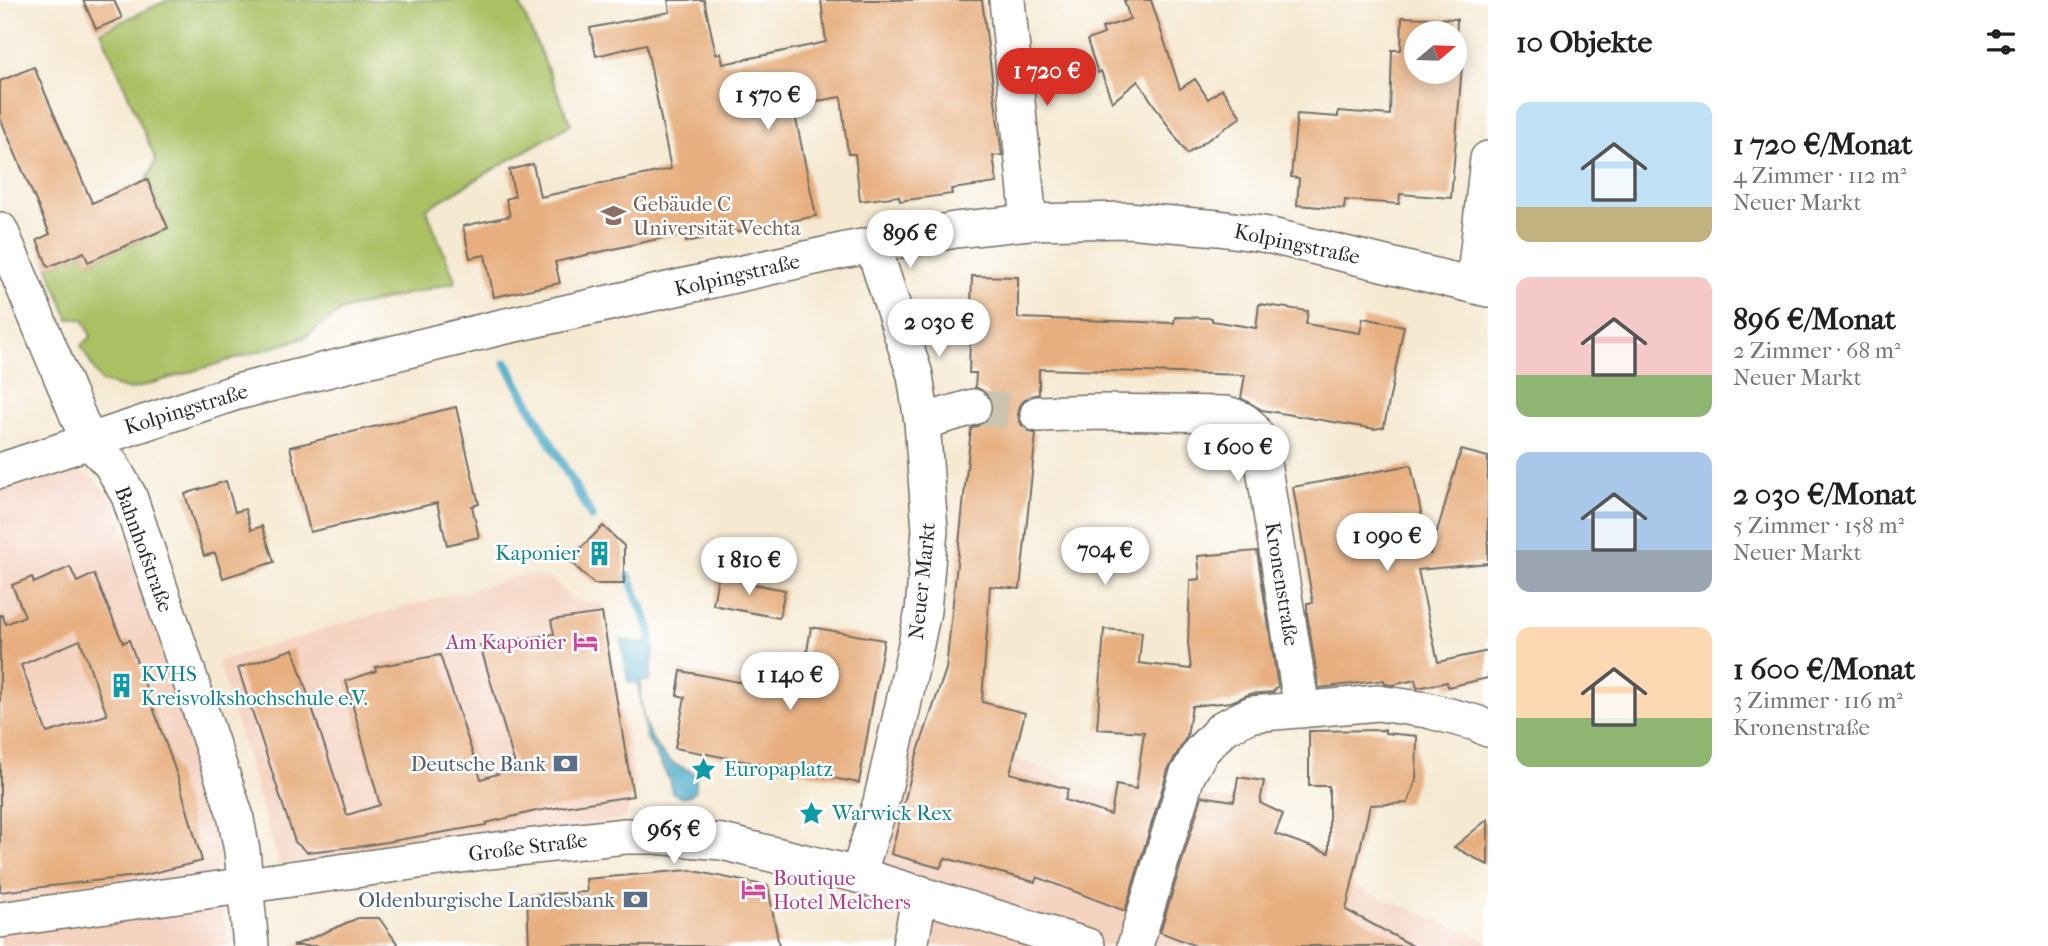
<!DOCTYPE html>
<html lang="de">
<head>
<meta charset="utf-8">
<style>
  :root { --surface:#fff; --page:#f2f2f2; --text:#202124; --muted:#757577; --accent:#d93025 }
  body { margin:0; font-family:"IM FELL French Canon",serif; background:var(--page); color:var(--text); height:100vh; display:flex; flex-direction:column; font-size:26px; white-space:nowrap }
  * { box-sizing:border-box; margin:0 }
  p { font-size:23px; color:var(--muted) }
  .icon { flex:none; width:38px; height:38px; fill:none; stroke:currentColor; stroke-width:2; stroke-linecap:round; stroke-linejoin:round }
  .map { position:relative; flex:1; overflow:hidden }
  .drawer { display:flex; flex-direction:column; background:var(--surface); width:560px }
  .drawer>* { flex:none }
  .needle { width:46px; rotate:71deg }
  .buttons { position:absolute; left:1404px; top:21px; display:grid; gap:14px }
  .buttons a { display:grid; place-items:center; width:63px; height:63px; border-radius:50%; background:var(--surface); box-shadow:0 4px 18px #0003; font-size:35px }
  .price { position:absolute; translate:-50% -60px; padding:0 16px; border-radius:24px; background:#fff; color:#222; font-size:23px; line-height:46px; filter:drop-shadow(0 2px 4px #0008) }
  .price::after { content:''; position:absolute; left:50%; top:42px; width:21px; height:16px; margin-left:-10px; background:inherit; clip-path:polygon(0 0,100% 0,50% 100%) }
  .price.active { background:var(--accent); color:#fff }
  ul { padding:0; list-style:none }
  li { display:flex; align-items:center; gap:21px; height:175px; padding:0 28px }
  li span { display:grid; place-items:center; flex:none; width:196px; height:140px; border-radius:14px; color:#555 }
  li>.icon { margin-inline-start:auto }
  span .icon { width:84px; height:84px; fill:#fffc; stroke-width:1 }
  li b { font-size:30px }
  h2 { display:flex; justify-content:space-between; align-items:center; height:84px; padding:0 28px; font-size:30px }
  main { display:flex; flex:1; min-height:0 }
  .map>svg:first-child { display:block }
  .built { fill:#f4d3c1 }
  .green { fill:#aac064; stroke:#6a7648; stroke-width:2 }
  .water { fill:#46a8c6; stroke:#386a78; stroke-width:2 }
  .lines { fill:none; stroke-linecap:round; stroke-linejoin:round }
  .stream { stroke:#46a8c6; stroke-width:9 }
  .building { fill:#e7af7f; fill-rule:evenodd }
  .minor-tunnel { stroke:#cdc3b1; stroke-width:35; stroke-dasharray:35 18; stroke-linecap:butt }
  .minor-casing { stroke:#726e65; stroke-width:38 }
  .minor { stroke:#fff; stroke-width:35 }
  .labels { text-anchor:middle; stroke-width:5; stroke-linejoin:round; paint-order:stroke }
  .education-label { font-size:21px; fill:#785e54; stroke:#fff; text-anchor:start }
  .street-label { font-size:21px; fill:#2b2b2b; stroke:#fff }
  .culture-label { font-size:21px; fill:#0d838f; stroke:#fff; text-anchor:start }
  .hotel-label { font-size:21px; fill:#b23c85; stroke:#fff; text-anchor:end }
  .service-label { font-size:21px; fill:#4e5e75; stroke:#fff; text-anchor:end }
</style>
</head>
<body>
<main>
<div class="map">
<svg width="1488" height="946" viewBox="0 0 1488 946">
  <rect width="100%" height="100%" fill="#fff"/>
  <filter id="ink" filterUnits="userSpaceOnUse"><feTurbulence type="fractalNoise" baseFrequency=".0143" numOctaves="2"/><feDisplacementMap in="SourceGraphic" scale="14" xChannelSelector="R" yChannelSelector="G"/><feConvolveMatrix kernelMatrix="1 2 1 2 8 2 1 2 1" color-interpolation-filters="sRGB"/></filter>
  <filter id="wash" filterUnits="userSpaceOnUse"><feTurbulence type="fractalNoise" baseFrequency=".00686" numOctaves="4" result="noise"/><feDisplacementMap in="SourceGraphic" scale="28" xChannelSelector="R" yChannelSelector="G"/><feGaussianBlur stdDeviation="1.57" result="paint"/><feColorMatrix in="noise" values="0 0 0 0 0 0 0 0 0 0 0 0 0 0 0 0 0 1.4 0 .05"/><feComposite in="paint" operator="in"/></filter>
  <g filter="url(#wash)">
    <rect width="100%" height="100%" fill="#f5e9d2"/>
    <path class="built" d="M 71,471 L 90,475 L 115,503 L 219,818 L 223,850 L 214,873 L 229,946 L 0,946 L 0,486 Z
      M 527,574 L 551,579 L 574,601 L 602,603 L 636,784 L 627,815 L 620,820 L 279,864 L 218,661 L 349,622 Z
      M 905,721 L 1099,788 L 1443,922 L 1488,941 L 1488,946 L 915,946 L 924,889 L 872,871 Z"/>
    <path class="green" d="M 168,0 L 518,0 L 571,124 L 426,209 L 456,282 L 342,310 L 304,338 L 130,390 L 101,382 L 81,346 L 91,336 L 83,319 L 69,319 L 48,267 L 84,252 L 89,262 L 168,228 L 147,179 L 156,160 L 101,31 Z"/>
    <path class="water" d="M 621,640 L 647,644 L 648,650 L 654,651 L 649,681 L 641,681 C 637,710 648,743 671,762 C 679,768 689,768 696,775 L 696,789 C 690,798 681,799 672,792 L 669,779 L 646,736 L 638,684 L 628,682 Z"/>
    <g class="lines">
      <path class="stream" d="M 506,363 L 592,517
        M 629,577 L 650,629 L 651,647"/>
    </g>
    <g id="blocks">
      <path class="building" d="M 83,0 L 114,0 L 122,18 L 96,29 Z
        M 668,0 L 704,0 L 716,54 L 721,53 L 723,64 L 826,42 L 821,0 L 982,0 L 1002,155 L 993,156 L 997,183 L 951,189 L 952,194 L 900,201 L 899,196 L 860,201 L 855,154 L 848,154 L 841,97 L 793,105 L 816,216 L 686,242 L 685,233 L 555,262 L 560,283 L 494,297 L 485,255 L 470,258 L 463,226 L 510,216 L 506,199 L 515,196 L 509,170 L 533,164 L 540,197 L 671,169 L 646,44 L 596,56 L 590,28 L 670,12 Z
        M 1124,0 L 1151,0 L 1180,89 L 1195,79 L 1208,99 L 1222,89 L 1241,117 L 1187,154 L 1138,81 L 1112,102 L 1101,71 L 1098,73 L 1087,40 L 1104,34 L 1102,28 L 1130,19 Z
        M 1402,17 L 1457,19 L 1455,66 L 1462,66 L 1451,198 L 1400,194 L 1399,204 L 1345,200 L 1344,209 L 1297,205 L 1299,178 L 1291,177 L 1297,114 L 1338,117 L 1338,111 L 1390,115 L 1392,50 L 1401,50 ZM 1416,33 L 1454,33 L 1454,72 L 1416,72 Z
        M 34,67 L 92,203 L 147,179 L 168,228 L 88,262 L 84,252 L 48,267 L 37,240 L 50,234 L 0,118 L 0,81 Z
        M 972,276 L 1018,277 L 1018,318 L 1174,323 L 1175,317 L 1212,318 L 1212,321 L 1256,328 L 1259,304 L 1308,311 L 1306,324 L 1360,333 L 1363,318 L 1404,326 L 1384,427 L 1375,429 L 1262,410 L 1241,398 L 1245,375 L 1039,369 L 1039,394 L 1028,397 L 1020,405 L 1018,415 L 1021,424 L 1028,431 L 1036,434 L 1020,589 L 990,586 L 982,702 L 1025,713 L 1010,773 L 1068,789 L 1065,800 L 1111,815 L 1116,785 L 1136,789 L 1144,732 L 1097,729 L 1104,629 L 1142,632 L 1139,663 L 1191,669 L 1188,643 L 1190,580 L 1200,579 L 1198,556 L 1257,551 L 1278,686 L 1273,692 L 1250,694 L 1231,702 L 1192,706 L 1187,736 L 1168,770 L 1125,911 L 1037,877 L 1035,882 L 945,858 L 940,868 L 891,854 L 915,760 L 946,669 L 971,429 L 987,421 L 993,411 L 992,402 L 987,393 L 975,387 L 976,373 L 969,373 Z
        M 456,407 L 479,504 L 472,506 L 479,537 L 447,545 L 437,503 L 310,532 L 290,447 Z
        M 1461,450 L 1488,457 L 1488,563 L 1418,570 L 1438,662 L 1488,651 L 1488,678 L 1448,687 L 1447,682 L 1417,688 L 1415,680 L 1393,685 L 1385,684 L 1384,680 L 1319,688 L 1307,614 L 1307,603 L 1313,603 L 1293,487 L 1411,465 L 1430,555 Z
        M 226,481 L 235,512 L 245,509 L 251,530 L 262,526 L 274,562 L 223,578 L 215,553 L 204,556 L 185,494 Z
        M 603,526 L 624,546 L 624,584 L 594,584 L 569,560 Z
        M 70,567 L 77,582 L 94,574 L 123,643 L 129,640 L 178,778 L 202,861 L 145,875 L 0,892 L 0,615 L 2,615 L 6,624 L 25,616 L 12,585 L 32,577 L 34,583 ZM 80,640 L 107,715 L 47,733 L 21,665 Z
        M 718,577 L 785,590 L 779,618 L 713,605 Z
        M 602,613 L 633,796 L 536,811 L 486,823 L 486,825 L 363,846 L 307,852 L 295,842 L 238,668 L 293,649 L 347,815 L 380,805 L 346,681 L 376,671 L 375,667 L 440,655 L 481,779 L 516,768 L 480,645 L 554,634 L 551,620 Z
        M 811,627 L 884,640 L 859,783 L 675,748 L 685,697 L 677,695 L 681,671 L 800,694 Z
        M 1385,730 L 1385,733 L 1417,736 L 1416,780 L 1408,803 L 1370,805 L 1346,910 L 1413,946 L 1196,946 L 1160,932 L 1202,796 L 1234,801 L 1238,777 L 1264,781 L 1260,803 L 1283,814 L 1275,834 L 1329,853 L 1329,786 L 1309,786 L 1309,731 Z
        M 1488,819 L 1488,865 L 1454,847 Z
        M 689,870 L 768,886 L 779,946 L 529,946 L 527,895 L 587,892 L 586,879 Z
        M 358,918 L 379,918 L 399,946 L 293,946 Z"/>
    </g>
  </g>
  <g filter="url(#ink)">
    <use href="#blocks" fill-opacity="0" stroke="#726e65" stroke-width="2"/>
    <g class="lines">
      <path class="minor-tunnel" d="M 973,407 L 1038,414"/>
      <defs>
        <path id="minor" d="M 1007,0 L 1029,222
          M 0,230 L 88,440 L 111,464 L 129,496 L 235,814 L 242,851 L 251,946
          M 1474,285 L 1488,159
          M 1038,414 L 1101,412 L 1226,414 C 1249,420 1254,427 1261,449 L 1302,710
          M 922,422 L 973,407
          M 0,471 L 237,392 L 493,329 L 846,250 L 955,230 L 1029,222 L 1127,220 L 1218,228 L 1263,234 L 1488,289
          M 858,875 L 881,802 L 903,706 L 923,611 L 930,530 L 922,422 L 915,375 L 873,246
          M 0,920 L 489,851 L 625,836 L 655,836 L 722,842 L 858,875 L 1087,946
          M 910,946 L 920,893
          M 1135,946 L 1187,776 L 1201,751 L 1223,728 L 1252,714 L 1378,703 L 1427,710 L 1476,723 L 1488,729"/>
      </defs>
      <use href="#minor" class="minor-casing"/>
      <use href="#minor" class="minor"/>
    </g>
  </g>
  <defs>
    <symbol id="university-bare" viewBox="-9 -9 18 18"><path d="M0-5L7-2L0 1L-7-2ZM-4 1L0 2.5L4 1V4Q0 6-4 4Z" fill="#8d6e63" stroke="#fff" stroke-width="2.5" paint-order="stroke"/></symbol>
    <symbol id="building-bare" viewBox="-9 -9 18 18"><path d="M-4-6H4V6H1V3H-1V6H-4ZM-2.5-4.3h1.7v1.8h-1.7ZM.8-4.3h1.7v1.8H.8ZM-2.5-1h1.7V.8h-1.7ZM.8-1h1.7V.8H.8Z" fill="#0f9aa8" stroke="#fff" stroke-width="2.5" paint-order="stroke"/></symbol>
    <symbol id="hotel-bare" viewBox="-9 -9 18 18"><path d="M-6-4.5h1.5V1H6V5H4.5V3h-9V5H-6ZM-4 0a1.8 1.8 0 1 1 3.6 0ZM.5 0V-2.5h3Q6-2.5 6 0Z" fill="#d1479c" stroke="#fff" stroke-width="2.5" paint-order="stroke"/></symbol>
    <symbol id="bank-bare" viewBox="-9 -9 18 18"><path d="M-6-4H6V4H-6ZM0-2.3a2.3 2.3 0 1 0 0 4.6a2.3 2.3 0 1 0 0-4.6Z" fill="#5c6f8a" stroke="#fff" stroke-width="2.5" paint-order="stroke"/></symbol>
    <symbol id="sight-bare" viewBox="-9 -9 18 18"><path d="M0-6L1.8-2.2L6-1.7L2.9 1.2L3.7 5.4L0 3.3L-3.7 5.4L-2.9 1.2L-6-1.7L-1.8-2.2Z" fill="#0f9aa8" stroke="#fff" stroke-width="2.5" paint-order="stroke"/></symbol>
  </defs>
  <g fill-rule="evenodd">
    <use href="#university-bare" x="596" y="198" width="35" height="35"/>
    <use href="#building-bare" x="582" y="536" width="35" height="35"/>
    <use href="#hotel-bare" x="568" y="624" width="35" height="35"/>
    <use href="#building-bare" x="104" y="668" width="35" height="35"/>
    <use href="#bank-bare" x="548" y="746" width="35" height="35"/>
    <use href="#sight-bare" x="686" y="752" width="35" height="35"/>
    <use href="#sight-bare" x="794" y="796" width="35" height="35"/>
    <use href="#hotel-bare" x="736" y="872" width="35" height="35"/>
    <use href="#bank-bare" x="618" y="882" width="35" height="35"/>
  </g>
  <g class="labels">
    <g class="education-label">
      <text x="633" y="211">Gebäude C<tspan x="633" dy="24">Universität Vechta</tspan></text>
    </g>
    <g class="street-label">
      <text transform="translate(1297 244) rotate(12)" y="7">Kolpingstraße</text>
      <text transform="translate(737 275) rotate(-13)" y="7">Kolpingstraße</text>
      <text transform="translate(186 409) rotate(-17)" y="7">Kolpingstraße</text>
      <text transform="translate(144 549) rotate(70)" y="7">Bahnhofstraße</text>
      <text transform="translate(922 581) rotate(-84)" y="7">Neuer Markt</text>
      <text transform="translate(1282 584) rotate(81)" y="7">Kronenstraße</text>
      <text transform="translate(528 847) rotate(-7)" y="7">Große Straße</text>
    </g>
    <g class="culture-label">
      <text x="580" y="560" text-anchor="end">Kaponier</text>
      <text x="141" y="681">KVHS<tspan x="141" dy="24">Kreisvolkshochschule e.V.</tspan></text>
      <text x="724" y="776">Europaplatz</text>
      <text x="832" y="820">Warwick Rex</text>
    </g>
    <g class="hotel-label">
      <text x="566" y="649">Am Kaponier</text>
      <text x="773" y="885" text-anchor="start">Boutique<tspan x="773" dy="24">Hotel Melchers</tspan></text>
    </g>
    <g class="service-label">
      <text x="546" y="771">Deutsche Bank</text>
      <text x="615" y="907">Oldenburgische Landesbank</text>
    </g>
  </g>
</svg>
<div class="buttons">
<a><svg class="needle" viewBox="-14 -14 28 28"><path d="M0-13l5 13h-10z" fill="#e53935"/><path d="M0 13l5-13h-10z" fill="#757577"/></svg></a>
</div>
<b class="price active" style="left:1047px;top:108px">1 720 €</b>
<b class="price" style="left:768px;top:132px">1 570 €</b>
<b class="price" style="left:910px;top:270px">896 €</b>
<b class="price" style="left:939px;top:359px">2 030 €</b>
<b class="price" style="left:1238px;top:484px">1 600 €</b>
<b class="price" style="left:1387px;top:573px">1 090 €</b>
<b class="price" style="left:1105px;top:587px">704 €</b>
<b class="price" style="left:749px;top:597px">1 810 €</b>
<b class="price" style="left:790px;top:712px">1 140 €</b>
<b class="price" style="left:674px;top:866px">965 €</b>
</div>
<section class="drawer">
<h2>10 Objekte<svg class="icon" aria-label="filters" viewBox="0 0 24 24"><path d="M4 7h16M4 17h16"/><circle cx="9" cy="7" r="2"/><circle cx="15" cy="17" r="2"/></svg></h2>
<ul>
<li><span style="background:linear-gradient(#bfe0f5 75%,#c2b280 0)"><svg class="icon" aria-label="home" viewBox="0 0 24 24"><path d="M3 11l9-7 9 7M6 9v11h12V9"/></svg></span><div><b>1 720 €/Monat</b><p>4 Zimmer · 112 m²</p><p>Neuer Markt</p></div></li>
<li><span style="background:linear-gradient(#f6c9c9 70%,#8fb573 0)"><svg class="icon" aria-label="home" viewBox="0 0 24 24"><path d="M3 11l9-7 9 7M6 9v11h12V9"/></svg></span><div><b>896 €/Monat</b><p>2 Zimmer · 68 m²</p><p>Neuer Markt</p></div></li>
<li><span style="background:linear-gradient(#a9c7e8 70%,#9aa5b1 0)"><svg class="icon" aria-label="home" viewBox="0 0 24 24"><path d="M3 11l9-7 9 7M6 9v11h12V9"/></svg></span><div><b>2 030 €/Monat</b><p>5 Zimmer · 158 m²</p><p>Neuer Markt</p></div></li>
<li><span style="background:linear-gradient(#ffd9b3 65%,#8fb573 0)"><svg class="icon" aria-label="home" viewBox="0 0 24 24"><path d="M3 11l9-7 9 7M6 9v11h12V9"/></svg></span><div><b>1 600 €/Monat</b><p>3 Zimmer · 116 m²</p><p>Kronenstraße</p></div></li>
</ul>
</section>
</main>
</body>
</html>
